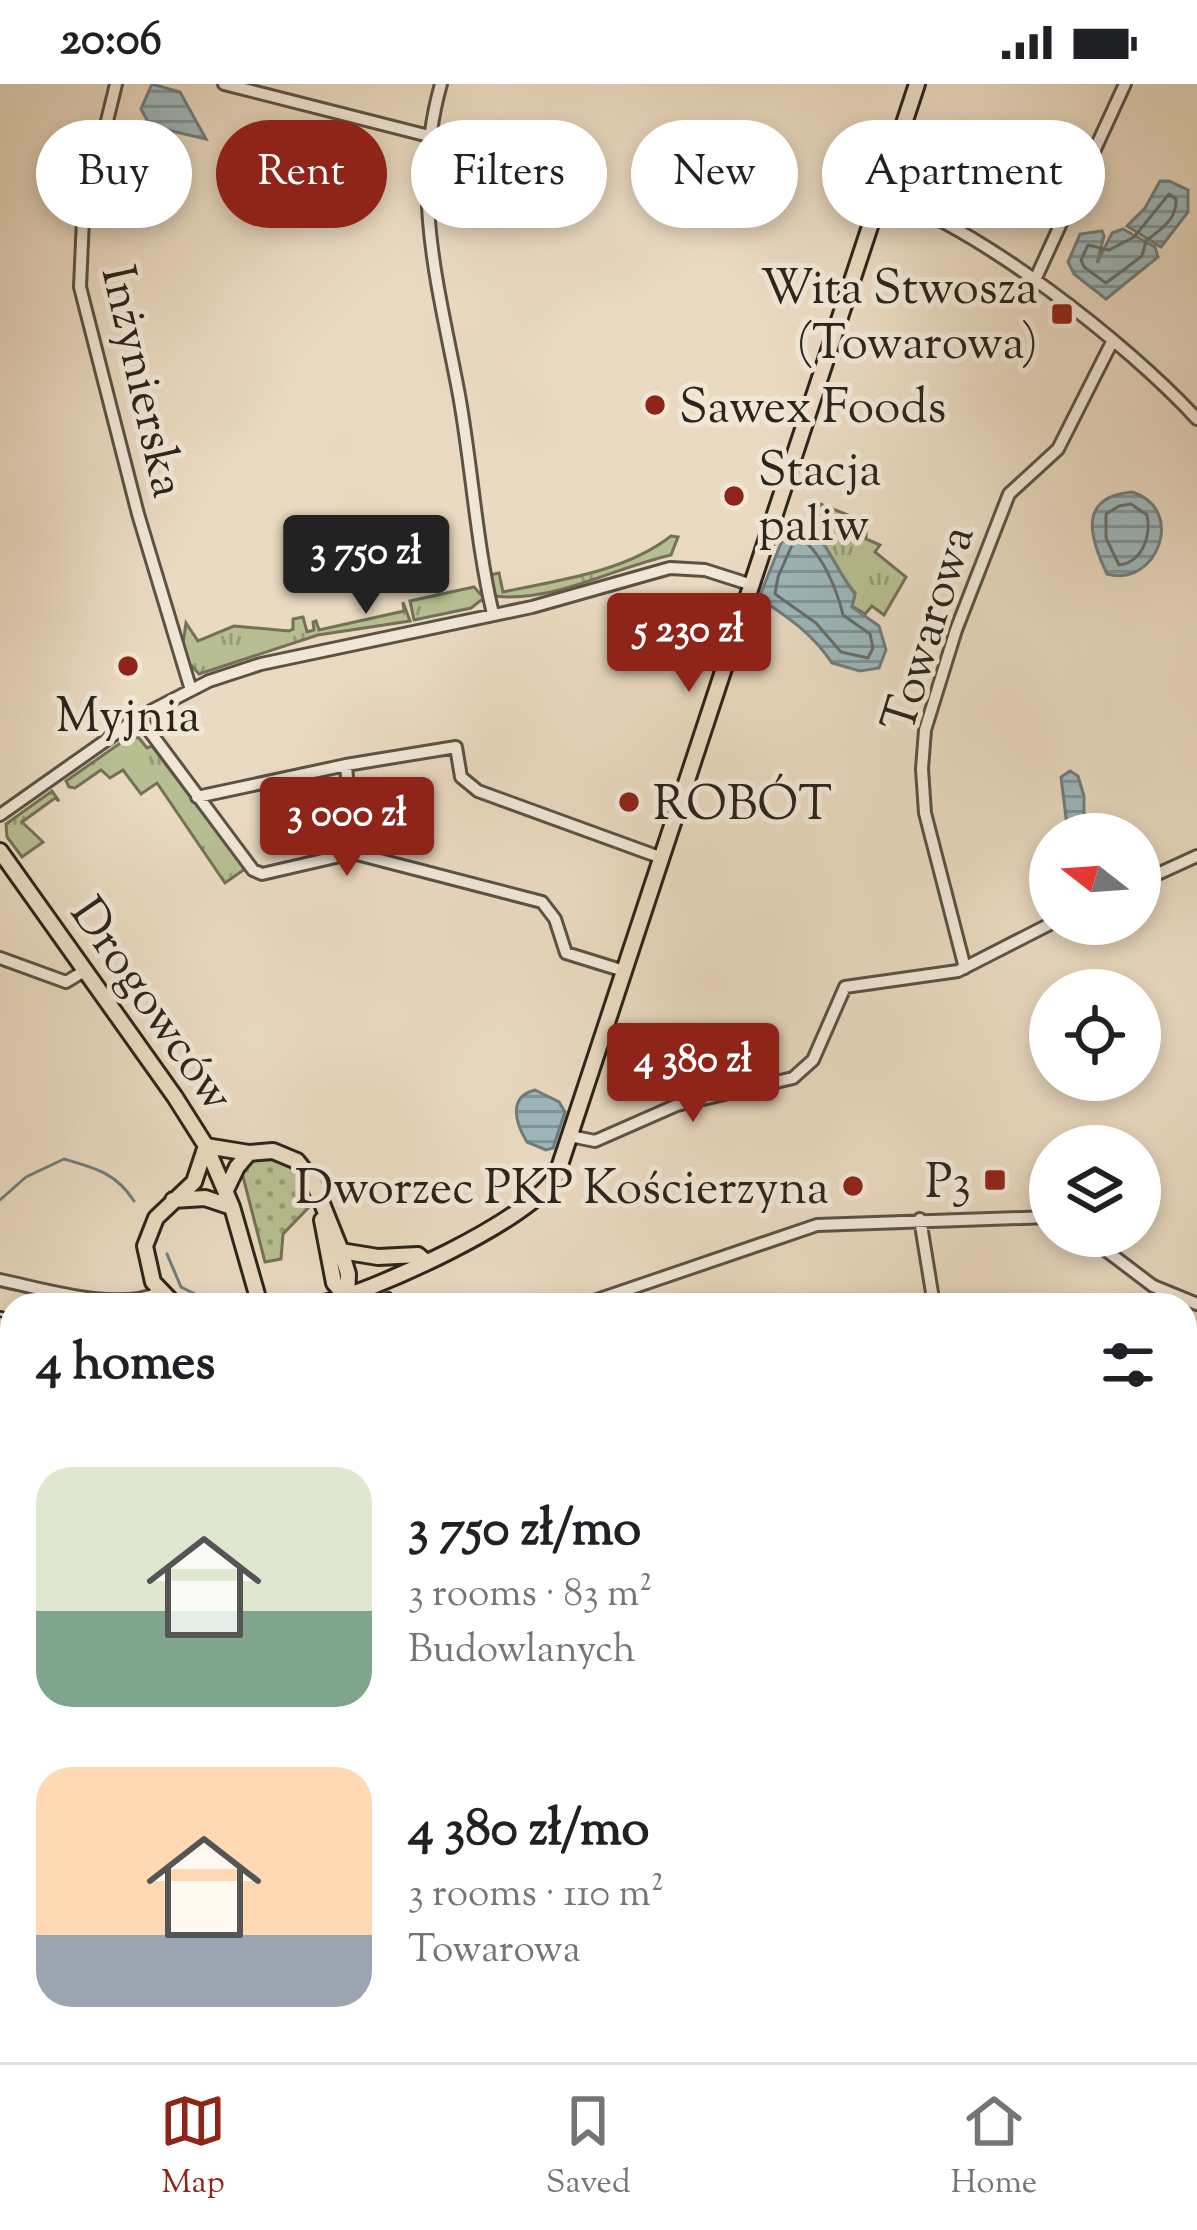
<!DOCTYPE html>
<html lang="en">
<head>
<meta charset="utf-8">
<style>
  :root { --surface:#fff; --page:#f6f6f6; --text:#202124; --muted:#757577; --line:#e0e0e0; --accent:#8f2418 }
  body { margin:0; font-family:"Sorts Mill Goudy",serif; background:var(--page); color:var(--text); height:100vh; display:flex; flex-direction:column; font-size:45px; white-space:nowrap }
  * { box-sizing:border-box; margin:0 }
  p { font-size:39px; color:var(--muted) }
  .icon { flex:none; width:66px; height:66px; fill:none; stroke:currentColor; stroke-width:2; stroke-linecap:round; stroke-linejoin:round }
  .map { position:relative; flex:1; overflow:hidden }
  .details { position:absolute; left:0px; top:1209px; width:1197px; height:771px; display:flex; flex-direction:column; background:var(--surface); border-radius:36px 36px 0 0; box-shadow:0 6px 18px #0003 }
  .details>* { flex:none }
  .top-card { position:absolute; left:36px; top:36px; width:1125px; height:108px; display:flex; gap:24px }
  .needle { width:78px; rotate:287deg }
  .tools { position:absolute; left:1029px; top:729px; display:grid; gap:24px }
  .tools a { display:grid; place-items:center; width:132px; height:132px; border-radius:50%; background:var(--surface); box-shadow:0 6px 18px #0003; font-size:60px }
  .price { position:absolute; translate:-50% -102px; padding:0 27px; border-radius:12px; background:var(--accent); color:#fff; font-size:39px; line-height:78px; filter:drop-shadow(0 3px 6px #0008) }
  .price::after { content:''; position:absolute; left:50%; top:72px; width:36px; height:27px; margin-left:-18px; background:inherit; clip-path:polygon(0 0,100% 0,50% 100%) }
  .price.active { background:#222; color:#fff }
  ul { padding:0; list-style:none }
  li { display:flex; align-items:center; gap:36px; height:300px; padding:0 36px }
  li span { display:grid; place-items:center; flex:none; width:336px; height:240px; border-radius:36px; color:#555 }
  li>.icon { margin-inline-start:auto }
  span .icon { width:144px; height:144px; fill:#fffc; stroke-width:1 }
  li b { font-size:51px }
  h2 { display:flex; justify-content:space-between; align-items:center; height:144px; padding:0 36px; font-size:51px }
  .chip { padding:0 42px; border-radius:54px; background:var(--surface); box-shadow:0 6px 18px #0003; font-size:42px; line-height:108px }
  .chip.active { background:var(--accent); color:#fff }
  .status { display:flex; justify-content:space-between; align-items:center; height:84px; padding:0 60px; background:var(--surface); direction:ltr }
  .status svg { height:33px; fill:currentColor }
  .menu { display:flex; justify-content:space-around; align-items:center; height:168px; border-top:3px solid var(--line); background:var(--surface); font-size:33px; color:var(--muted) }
  .menu a { display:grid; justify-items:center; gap:6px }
  .menu .active { color:var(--accent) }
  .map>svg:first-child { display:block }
  .grass { fill:url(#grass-tufts); stroke:#727256; stroke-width:3 }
  .cemetery { fill:url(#cemetery-stones); stroke:#727256; stroke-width:3 }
  .garden { fill:url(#garden-dots); stroke:#727256; stroke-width:3 }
  .water { fill:url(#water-rules); stroke:#707d7c; stroke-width:3 }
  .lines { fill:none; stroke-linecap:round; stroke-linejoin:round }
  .shore { stroke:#646e6c; stroke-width:3 }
  .stream { stroke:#707d7c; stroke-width:3 }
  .minor-casing { stroke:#5c5244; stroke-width:16 }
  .major-casing { stroke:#2c241b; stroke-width:20 }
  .minor { stroke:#f1e7d7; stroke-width:10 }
  .major { stroke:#eadac1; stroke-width:14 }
  .rail-casing { stroke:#2c241b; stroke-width:8 }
  .rail { stroke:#f1e7d7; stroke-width:3; stroke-dasharray:9; stroke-linecap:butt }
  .poi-dot { fill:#8f2418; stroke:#f1e7d7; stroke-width:4.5 }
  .labels { text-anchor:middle; stroke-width:10; stroke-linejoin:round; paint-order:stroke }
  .poi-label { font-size:48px; fill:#2c241b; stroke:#f1e7d7; text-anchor:end }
  .street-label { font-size:48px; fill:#2c241b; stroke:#f1e7d7 }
</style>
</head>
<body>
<div class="status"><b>20:06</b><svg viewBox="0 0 49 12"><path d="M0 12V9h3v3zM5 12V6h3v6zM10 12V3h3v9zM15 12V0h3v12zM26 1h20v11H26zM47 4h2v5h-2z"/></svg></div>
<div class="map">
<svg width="1197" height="1978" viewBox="0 0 1197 1978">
  <defs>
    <pattern id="grass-tufts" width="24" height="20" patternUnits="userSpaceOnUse" patternTransform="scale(3)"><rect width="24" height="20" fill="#b7bf92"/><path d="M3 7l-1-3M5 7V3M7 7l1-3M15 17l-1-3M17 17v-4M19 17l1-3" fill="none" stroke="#959b76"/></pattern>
    <pattern id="cemetery-stones" width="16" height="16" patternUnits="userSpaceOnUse" patternTransform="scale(3)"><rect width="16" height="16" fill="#b7bf92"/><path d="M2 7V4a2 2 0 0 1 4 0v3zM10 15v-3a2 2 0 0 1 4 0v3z" fill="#959b76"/></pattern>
    <pattern id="garden-dots" width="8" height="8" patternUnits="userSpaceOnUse" patternTransform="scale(3)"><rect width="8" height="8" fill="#b7bf92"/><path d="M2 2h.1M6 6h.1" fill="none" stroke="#959b76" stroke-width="1.8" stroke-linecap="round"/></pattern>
    <pattern id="water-rules" width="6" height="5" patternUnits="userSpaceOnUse" patternTransform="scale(3)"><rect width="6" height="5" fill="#9db8bd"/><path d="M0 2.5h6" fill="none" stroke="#809599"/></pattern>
  </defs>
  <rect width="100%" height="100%" fill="#eadac1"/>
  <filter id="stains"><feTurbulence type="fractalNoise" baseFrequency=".00167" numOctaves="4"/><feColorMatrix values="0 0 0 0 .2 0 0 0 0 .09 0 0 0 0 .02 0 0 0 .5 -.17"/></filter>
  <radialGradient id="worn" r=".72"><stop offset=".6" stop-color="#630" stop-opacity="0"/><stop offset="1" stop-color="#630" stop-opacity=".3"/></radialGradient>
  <path class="grass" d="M 820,420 L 866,438 L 866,455 L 880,461 L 875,468 L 906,493 L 884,531 L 872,522 L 865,530 L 852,522 L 855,509 C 837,488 829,462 810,443 Z
    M 671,452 L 678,453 L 671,471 C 613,484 553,519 495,512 L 490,491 L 499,489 L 503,508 C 559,496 625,488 671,452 Z
    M 474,503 L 484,514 L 471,524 L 414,536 L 410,517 Z
    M 403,518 L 410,537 L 318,551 L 199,590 L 192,582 L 186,583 L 182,567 L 186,539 L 198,557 L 234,542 L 289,547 L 293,545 L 293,535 L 303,533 L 307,548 L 314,546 L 313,538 L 316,537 L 319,546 L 404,527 Z
    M 129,653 L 139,654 L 147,664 L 152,662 L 245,785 L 225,799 L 157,699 L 141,710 L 123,686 L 110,694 L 101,686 L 75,704 L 69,703 L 66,697 Z
    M 52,707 L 59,717 L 55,714 L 22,738 L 43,758 L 22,773 L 7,753 L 6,740 Z
    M 0,1528 L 5,1555 L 12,1558 L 12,1749 L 0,1725 Z
    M 0,1738 L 12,1760 L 12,1923 L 0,1920 Z"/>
  <path class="cemetery" d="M 979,1968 L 1065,1968 L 1125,1974 L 1126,1968 L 1172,1968 L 1173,1978 L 978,1978 Z"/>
  <path class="garden" d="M 274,1074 C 298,1082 307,1096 312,1120 L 283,1150 L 281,1175 L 265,1178 L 241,1085 L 256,1075 Z
    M 1185,1846 L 1197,1847 L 1197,1978 L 1175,1978 L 1174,1968 L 1185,1968 Z"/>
  <path class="water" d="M 152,0 L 180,8 L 206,55 L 150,42 L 141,25 Z
    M 1160,97 L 1169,97 L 1188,106 L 1188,128 L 1161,163 L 1127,142 L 1145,124 Z
    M 1123,145 L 1155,163 L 1158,173 L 1106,215 L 1074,190 L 1068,178 L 1080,150 L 1102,147 L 1104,152 L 1097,179 L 1112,149 Z
    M 1132,408 C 1187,425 1157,504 1107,490 C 1089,452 1078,413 1132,408 Z
    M 791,434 C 825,444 833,484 855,510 L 852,523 L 879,542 L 886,566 L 879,584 L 860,587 L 832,579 C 812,549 790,535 759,514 Z
    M 1070,687 L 1078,692 L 1084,712 L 1084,750 L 1068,750 L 1061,693 Z
    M 535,1006 L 559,1018 L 565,1028 L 553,1064 L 546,1066 L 527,1058 C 516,1040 507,1013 535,1006 Z
    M 1197,1709 L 1197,1832 L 1185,1827 L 1185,1717 Z"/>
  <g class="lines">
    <path class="shore" d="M 1169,110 L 1176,115 C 1177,137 1160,145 1146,157 L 1142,172 L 1106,199 L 1084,183 L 1081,176 L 1088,161 L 1109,166 L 1134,153 Z
      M 1131,420 L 1147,431 C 1151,451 1143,478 1119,481 L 1106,454 L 1106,430 L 1119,422 Z
      M 796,452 C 821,464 837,506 843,531 L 870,550 L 873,564 L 868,574 L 841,568 L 816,539 L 775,510 L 778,493 Z"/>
    <path class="stream" d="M 0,1116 L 26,1093 L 64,1075 C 95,1084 116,1089 134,1117
      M 167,1170 L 181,1203 L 203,1214
      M 0,1732 L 12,1755
      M 0,1795 L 12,1798"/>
    <defs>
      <path id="minor" d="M 116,0 L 83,135 L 80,203 L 138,430 L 191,606
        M 224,0 L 429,52
        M 441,0 C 410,109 439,204 459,311 C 472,383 476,458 493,530
        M 881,111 C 978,142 1127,259 1197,335
        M 1034,198 L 1125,0
        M 139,633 L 253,786 L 262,790 L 353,769 L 542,818 L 555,835 L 566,869 L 624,887
        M 346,681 L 353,769
        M 197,713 L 346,681 L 456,663 L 461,693 L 478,707 L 662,774
        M 0,731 L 139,633 L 209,597 L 261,580 L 532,523 L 670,484 L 705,486 L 752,501
        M 1140,798 L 1197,772
        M 0,874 L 66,898 L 86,886
        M 965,884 L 925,729 L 922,685 L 925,646 L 956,546 L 1009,410 L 1058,365 L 1112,258
        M 570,1052 L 595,1057 L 677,1021 L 793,994 L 813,976 L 845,903 L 958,887 L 1050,840
        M 920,1135 L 934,1221
        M 1087,1152 L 1153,1202 L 1197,1220
        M 0,1196 C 44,1205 119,1229 160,1208
        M 455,1220 L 455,1221
        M 582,1221 L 817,1141 L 1050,1133
        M 0,1358 L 12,1356
        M 1185,1543 L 1197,1550
        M 1185,1609 L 1197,1594
        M 1185,1682 L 1197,1675
        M 449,1968 L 451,1978
        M 883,1978 L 887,1968"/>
      <path id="major" d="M 0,767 L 175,1013 L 206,1062 L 232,1123 L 260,1221
        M 206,1062 L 249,1069 L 273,1067 L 297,1077 L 313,1097 L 341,1167 L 378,1173 L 418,1171 L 426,1178
        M 226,1106 L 237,1083 L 249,1069
        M 173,1116 L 205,1114 L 232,1123
        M 322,1136 L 334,1199 L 347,1214
        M 341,1167 L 348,1190 L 347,1214
        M 175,1221 L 153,1198 L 145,1162 L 156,1134 L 194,1098 L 206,1062
        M 316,1221 C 370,1209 533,1136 557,1090 L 917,0
        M 321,1968 L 323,1978"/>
    </defs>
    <use href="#minor" class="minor-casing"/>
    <use href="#major" class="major-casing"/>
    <use href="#minor" class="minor"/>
    <use href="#major" class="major"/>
    <defs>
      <path id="rail" d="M 361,1221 L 389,1211
        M 0,1230 L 12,1233"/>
    </defs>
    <use href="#rail" class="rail-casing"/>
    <use href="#rail" class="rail"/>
  </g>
  <g class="poi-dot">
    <rect x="1050" y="218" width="24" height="24" rx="6"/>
    <circle cx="655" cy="321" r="12"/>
    <circle cx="734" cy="412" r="12"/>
    <circle cx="128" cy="582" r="12"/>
    <circle cx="629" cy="718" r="12"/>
    <rect x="983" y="1084" width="24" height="24" rx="6"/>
    <circle cx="853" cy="1102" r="12"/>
  </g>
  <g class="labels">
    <g class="poi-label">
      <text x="1038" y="219">Wita Stwosza<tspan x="1038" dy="55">(Towarowa)</tspan></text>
      <text x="679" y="338" text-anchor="start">Sawex Foods</text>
      <text x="758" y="401" text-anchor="start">Stacja<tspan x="758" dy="55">paliw</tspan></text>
      <text x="128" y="647" text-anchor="middle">Myjnia</text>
      <text x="653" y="735" text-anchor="start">ROBÓT</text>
      <text x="971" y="1113">P3</text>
      <text x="829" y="1119">Dworzec PKP Kościerzyna</text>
    </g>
    <g class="street-label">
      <text transform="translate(145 297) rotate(77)" y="17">Inżynierska</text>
      <text transform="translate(926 544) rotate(-73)" y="17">Towarowa</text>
      <text transform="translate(154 919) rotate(55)" y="17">Drogowców</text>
    </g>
  </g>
  <rect width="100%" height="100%" filter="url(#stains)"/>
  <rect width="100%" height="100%" fill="url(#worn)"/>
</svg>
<div class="tools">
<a><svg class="needle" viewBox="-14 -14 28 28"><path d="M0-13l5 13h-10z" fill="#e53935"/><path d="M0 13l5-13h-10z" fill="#757577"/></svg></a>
<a><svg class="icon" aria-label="locate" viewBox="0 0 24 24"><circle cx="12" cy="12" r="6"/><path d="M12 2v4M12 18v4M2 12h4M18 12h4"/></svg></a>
<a><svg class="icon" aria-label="layers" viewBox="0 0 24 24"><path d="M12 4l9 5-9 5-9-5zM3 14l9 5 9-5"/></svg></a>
</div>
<b class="price active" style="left:366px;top:533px">3 750 zł</b>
<b class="price" style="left:689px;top:611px">5 230 zł</b>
<b class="price" style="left:347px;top:795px">3 000 zł</b>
<b class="price" style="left:693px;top:1041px">4 380 zł</b>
<div class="top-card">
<a class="chip">Buy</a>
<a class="chip active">Rent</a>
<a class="chip">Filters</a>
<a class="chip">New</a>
<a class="chip">Apartment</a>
</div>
<section class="details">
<h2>4 homes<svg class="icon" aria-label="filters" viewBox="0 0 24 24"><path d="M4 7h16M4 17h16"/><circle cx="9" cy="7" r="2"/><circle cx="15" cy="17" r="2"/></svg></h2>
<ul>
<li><span style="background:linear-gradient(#dfe7d0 60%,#7fa58c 0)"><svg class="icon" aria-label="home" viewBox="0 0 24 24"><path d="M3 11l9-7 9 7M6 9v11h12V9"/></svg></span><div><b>3 750 zł/mo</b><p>3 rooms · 83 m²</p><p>Budowlanych</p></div></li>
<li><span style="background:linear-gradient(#ffd9b3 70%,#9aa5b1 0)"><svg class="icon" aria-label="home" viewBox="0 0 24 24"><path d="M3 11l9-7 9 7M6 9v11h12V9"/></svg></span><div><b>4 380 zł/mo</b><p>3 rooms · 110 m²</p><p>Towarowa</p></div></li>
</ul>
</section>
</div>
<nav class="menu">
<a class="active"><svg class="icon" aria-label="map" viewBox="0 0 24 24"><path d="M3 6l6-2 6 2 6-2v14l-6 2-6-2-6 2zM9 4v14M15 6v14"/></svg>Map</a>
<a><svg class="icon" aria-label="saved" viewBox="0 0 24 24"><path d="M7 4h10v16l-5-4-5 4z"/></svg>Saved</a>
<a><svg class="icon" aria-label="home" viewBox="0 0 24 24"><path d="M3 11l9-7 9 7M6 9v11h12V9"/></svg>Home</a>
</nav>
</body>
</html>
